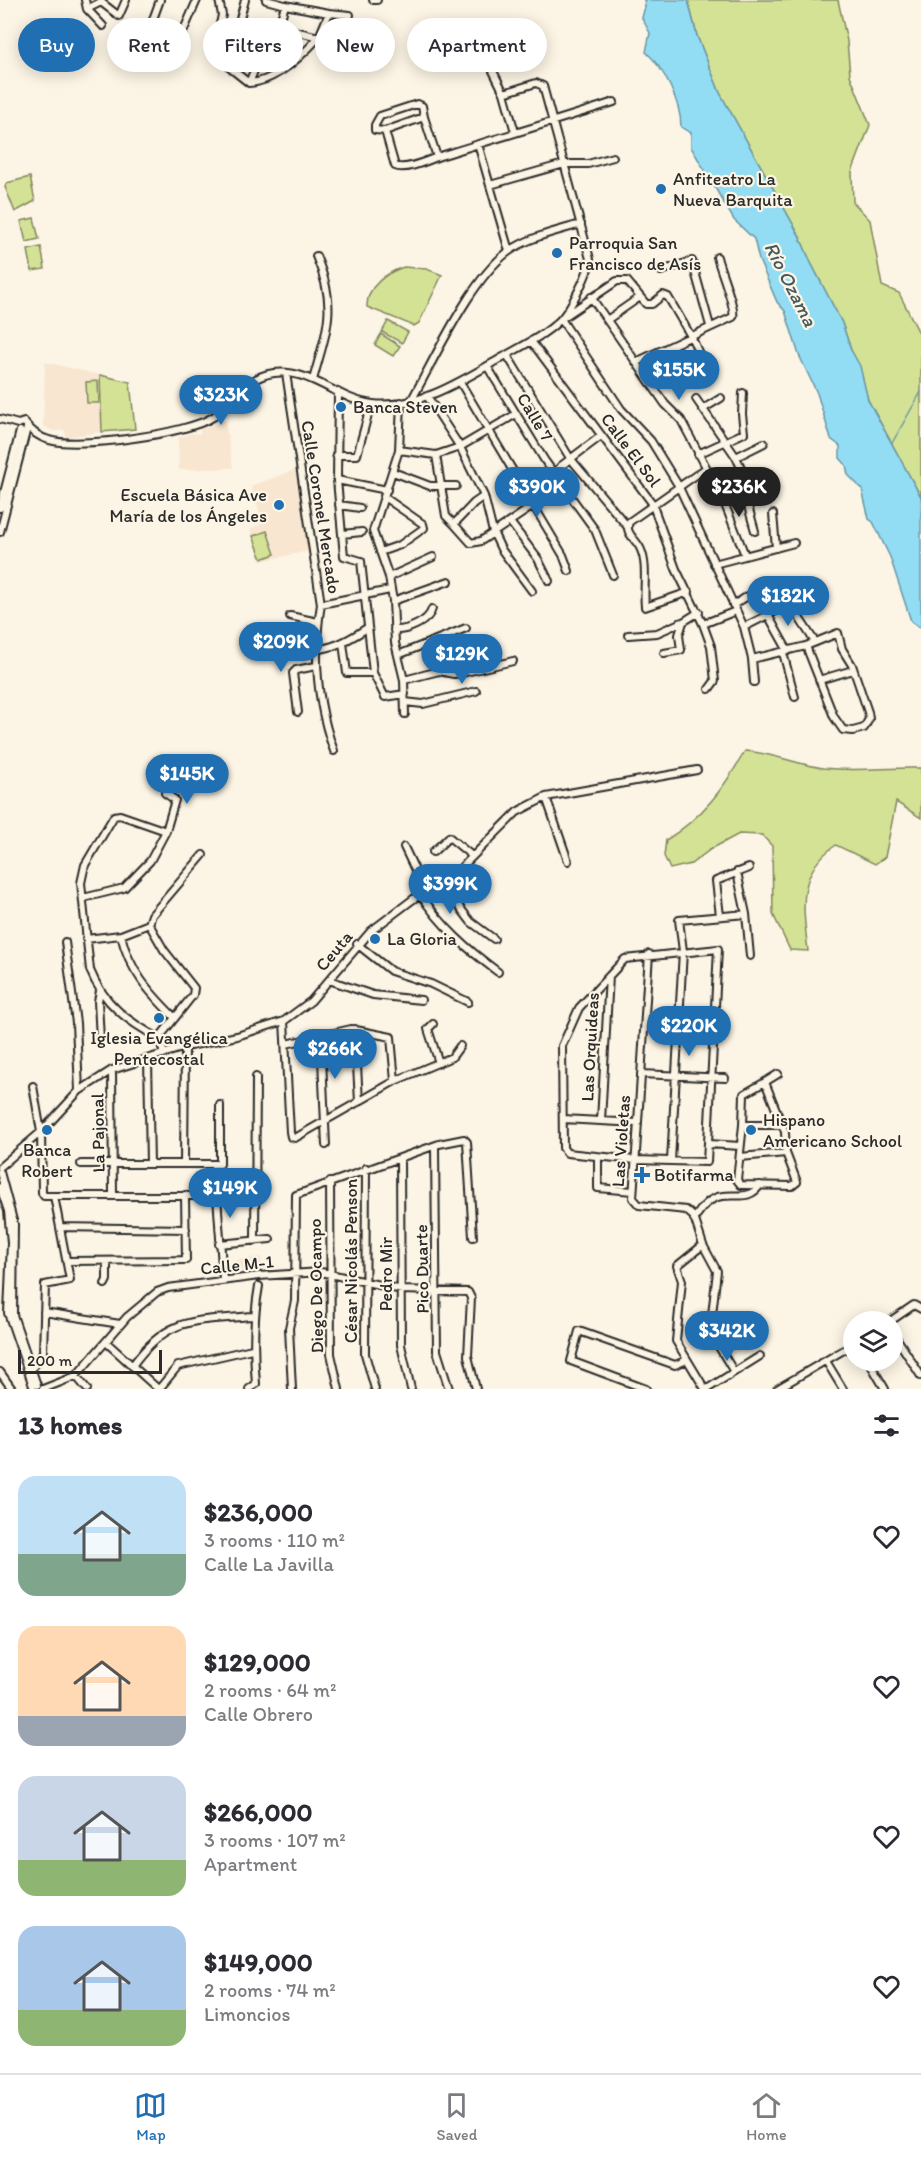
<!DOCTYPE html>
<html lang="en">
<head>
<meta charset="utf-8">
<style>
  :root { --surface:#fff; --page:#f7f7f7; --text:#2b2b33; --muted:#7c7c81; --line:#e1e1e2; --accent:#1f6fb2 }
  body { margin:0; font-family:Itim,sans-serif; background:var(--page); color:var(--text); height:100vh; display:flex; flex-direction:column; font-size:22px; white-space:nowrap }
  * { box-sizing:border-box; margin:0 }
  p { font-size:20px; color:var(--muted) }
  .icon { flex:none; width:33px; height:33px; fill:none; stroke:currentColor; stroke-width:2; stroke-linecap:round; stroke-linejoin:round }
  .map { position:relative; height:1389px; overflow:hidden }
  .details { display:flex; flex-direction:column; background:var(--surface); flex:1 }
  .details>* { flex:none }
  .guide { position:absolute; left:18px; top:18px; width:600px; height:54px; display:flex; gap:12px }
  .controls { position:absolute; left:843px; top:1311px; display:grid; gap:12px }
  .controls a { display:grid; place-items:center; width:60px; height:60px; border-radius:50%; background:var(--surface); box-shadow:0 3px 15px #0003; font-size:30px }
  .scale { position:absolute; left:18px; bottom:15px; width:144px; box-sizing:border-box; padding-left:6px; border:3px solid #2b2b2b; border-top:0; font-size:16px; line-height:21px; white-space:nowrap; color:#2b2b2b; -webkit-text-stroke:4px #fcf5e5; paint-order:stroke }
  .price { position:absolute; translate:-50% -51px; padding:0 14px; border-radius:21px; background:var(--accent); color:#fff; font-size:20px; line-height:39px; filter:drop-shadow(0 2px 3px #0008) }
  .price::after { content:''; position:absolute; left:50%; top:36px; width:18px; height:14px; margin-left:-9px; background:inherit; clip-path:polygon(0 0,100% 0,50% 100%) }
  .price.active { background:#222; color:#fff }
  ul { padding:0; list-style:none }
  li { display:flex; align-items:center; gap:18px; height:150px; padding:0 18px }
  li span { display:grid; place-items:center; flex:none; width:168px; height:120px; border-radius:18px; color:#555 }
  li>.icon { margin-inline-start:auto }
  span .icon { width:72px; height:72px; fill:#fffc; stroke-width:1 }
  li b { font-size:26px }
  h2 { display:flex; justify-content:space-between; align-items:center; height:72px; padding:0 18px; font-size:26px }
  .pill { padding:0 21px; border-radius:27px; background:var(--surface); box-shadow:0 3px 15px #0003; font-size:21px; line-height:54px }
  .pill.active { background:var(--accent); color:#fff }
  .dock { display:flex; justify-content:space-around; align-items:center; height:84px; border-top:2px solid var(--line); background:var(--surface); font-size:16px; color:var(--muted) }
  .dock a { display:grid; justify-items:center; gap:3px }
  .dock .active { color:var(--accent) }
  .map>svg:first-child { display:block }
  .built { fill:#f8e6d0 }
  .green { fill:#d4e295; stroke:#808660; stroke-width:1.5 }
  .water { fill:#93ddf4; stroke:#6996a4; stroke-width:1.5 }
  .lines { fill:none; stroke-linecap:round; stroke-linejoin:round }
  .stream { stroke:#6996a4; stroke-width:1.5 }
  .minor-casing { stroke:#2b2b2b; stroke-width:10 }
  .minor { stroke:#fcf5e5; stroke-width:6 }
  .poi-dot { fill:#1f6fb2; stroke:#fcf5e5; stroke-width:2 }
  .labels { text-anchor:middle; stroke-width:4.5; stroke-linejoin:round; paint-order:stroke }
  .poi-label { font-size:18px; fill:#2b2b2b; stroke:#fcf5e5; text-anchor:start }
  .street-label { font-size:18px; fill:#2b2b2b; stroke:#fcf5e5 }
  .water-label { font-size:20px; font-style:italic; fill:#45585d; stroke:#fcf5e5 }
</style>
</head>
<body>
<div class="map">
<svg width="921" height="1389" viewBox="0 0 921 1389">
  <rect width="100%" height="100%" fill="#fcf5e5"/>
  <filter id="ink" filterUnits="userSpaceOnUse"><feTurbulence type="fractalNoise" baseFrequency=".0167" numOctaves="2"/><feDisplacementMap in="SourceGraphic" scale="12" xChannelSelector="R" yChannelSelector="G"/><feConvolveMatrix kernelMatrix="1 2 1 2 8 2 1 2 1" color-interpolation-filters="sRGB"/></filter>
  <g filter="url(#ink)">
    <path class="built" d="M 45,362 L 100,375 L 102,432 L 66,437 L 65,430 L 53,431 L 43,426 Z
      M 225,420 L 233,468 L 179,470 L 178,438 L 191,433 L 200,434 L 200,429 Z
      M 297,469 L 309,551 L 261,561 L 250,529 L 263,523 L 251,486 Z
      M 261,1257 L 262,1269 L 237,1272 L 236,1260 Z"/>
    <path class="green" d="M 688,0 L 838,0 L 847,41 L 850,75 L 870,125 L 852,172 L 853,202 L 870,220 L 882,286 L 899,293 L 921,337 L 921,497 L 868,400 L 859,366 L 851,350 L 842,323 L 811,263 L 799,235 L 720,93 L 697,36 Z
      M 30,177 L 35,201 L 15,212 L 5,187 L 7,183 Z
      M 34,218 L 39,239 L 26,242 L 21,221 Z
      M 41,247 L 45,269 L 32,271 L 28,250 Z
      M 404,267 L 427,269 L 442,275 L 419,323 L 414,326 L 367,307 C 366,287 387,272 404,267 Z
      M 388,321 L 408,332 L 402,343 L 382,332 Z
      M 381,334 L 400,346 L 393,356 L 375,345 Z
      M 100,375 L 130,382 L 135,429 L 102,432 Z
      M 98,381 L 99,403 L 87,403 L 86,382 Z
      M 267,531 L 275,554 L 262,559 L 253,536 Z
      M 745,751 C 772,753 796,764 823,768 C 856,772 888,767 921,768 L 921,818 L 896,802 L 885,857 L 875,864 L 836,845 C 796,872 803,908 808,951 L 790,950 L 773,914 L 772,846 L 762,835 L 739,834 L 711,849 L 691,864 L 670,869 L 664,856 L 666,840 C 703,817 724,788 745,751 Z"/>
    <path class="water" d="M 644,0 L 688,0 L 697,36 L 720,93 L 799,235 L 811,263 L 842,323 L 851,350 L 860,366 L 868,400 L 921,497 L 921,628 L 911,621 L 890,557 L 873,522 L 869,519 L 862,489 L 848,475 L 846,465 L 840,458 L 840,446 L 831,439 L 817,393 L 799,355 L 785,311 L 777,302 L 759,260 L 754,239 L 734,220 L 691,147 L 691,133 L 681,127 C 681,103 664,68 646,52 L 650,33 L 642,18 L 645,6 Z"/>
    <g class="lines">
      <path class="stream" d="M 892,443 L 921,392"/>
      <defs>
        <path id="minor" d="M 85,0 L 87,9
          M 245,0 L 228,63 L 230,68 L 249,83 C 275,82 302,56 319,37
          M 266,0 L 285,5 L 278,29
          M 373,0 L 377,0
          M 329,13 L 350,15
          M 103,26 L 87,9 L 101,2 L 119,16 L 126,0
          M 278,27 L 319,37 L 329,13 L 285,5
          M 217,37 L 222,15 L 219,0
          M 234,42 L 260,56 L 273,42 L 277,33 L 239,21
          M 144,44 L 160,0
          M 176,48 L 197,0
          M 491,67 L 504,93 L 515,132
          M 249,83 L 260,56
          M 385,131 L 375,130 L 375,125 L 380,116 L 417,104 L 422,106 L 424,117
          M 478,144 L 509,251
          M 437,157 L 424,117 L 385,131 L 395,166 C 406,171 428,160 440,156 C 498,138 556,121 614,102
          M 490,185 L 564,164 L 588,164 L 613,157
          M 661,271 L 692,261 L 710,326
          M 591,297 L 665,404 L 681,420 L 722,497 L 745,555
          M 607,320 L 640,297
          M 531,341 L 652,503 L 676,569 L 703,624 L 711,646 L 715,681 L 709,689
          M 507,355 L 570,458 L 627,526
          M 636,362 L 733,317 C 736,308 720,270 717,257
          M 703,363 L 692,338 L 668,297 L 663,295 L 652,304 L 646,304 L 627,281 L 617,281 L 561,319 L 621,409 L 651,441 L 678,485 L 744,627 L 752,659 L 754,682
          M 487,366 L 545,461 L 595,530 L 613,575
          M 286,373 L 321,604 C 313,653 317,704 334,751
          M 313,380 C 327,328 338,308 316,256
          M 460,382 L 563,555 L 569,571
          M 338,392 L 337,480 L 344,556 L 361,561 L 373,673 L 385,697 L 405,694
          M 427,396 L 460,447 L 484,496 L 493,532 L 501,549 L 532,591
          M 412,399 C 435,358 471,279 508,252 C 529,237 557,231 581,224
          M 696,399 L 736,457 L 752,491 L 751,496 L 746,499 L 722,497
          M 401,402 L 399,450 L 373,531 L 389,577 L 393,601 L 395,643 L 404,680 L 405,714
          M 703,409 L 721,398
          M 0,419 L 18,424
          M 18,424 L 24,422 C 30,430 38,437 49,440 C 78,449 187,434 213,417 C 235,402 244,377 274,373 C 310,368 339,401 373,404 C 420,409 464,379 503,357 C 522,346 545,335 560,320 C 569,311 590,272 590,259 L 543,86 L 536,83 L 504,93
          M 399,450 L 436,455 L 460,447 L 516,414
          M 698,454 L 744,433 L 742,414 L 743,393
          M 336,455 L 357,455 L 371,404
          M 436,455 L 446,516 L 454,524 L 474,503 L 484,496
          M 736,457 L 764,443
          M 393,472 L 430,486 L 456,486
          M 337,480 L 387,490
          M 746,499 L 755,531
          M 339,505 L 360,508
          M 0,508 L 20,431
          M 773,514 L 776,548
          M 510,522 L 538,559 L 549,581
          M 454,524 L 471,543 L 481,541 L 533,506 L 541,490 L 561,466 L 601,436
          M 0,532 L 27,428
          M 342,534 L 362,532
          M 380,552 L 400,545 L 424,528 L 423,524 L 384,497
          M 714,564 L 794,543
          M 389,577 L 433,557
          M 689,592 L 645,607 C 643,589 648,566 641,550 C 637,539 624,534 629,522 L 706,468
          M 393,601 L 449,581
          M 321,604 L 390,590
          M 733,605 L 758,590
          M 768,615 L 788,651
          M 290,616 L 318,622
          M 703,624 L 736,611
          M 744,627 L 790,604 L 815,642
          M 394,630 C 406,631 429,622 432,609
          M 628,635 L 657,633 L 682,622
          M 343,643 L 347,673 L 373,673
          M 292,649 C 325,652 340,646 367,628
          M 664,653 L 681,650 L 679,635 L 683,622 L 699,612
          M 783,653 L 795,697
          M 398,655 L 466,628
          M 752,659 L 806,646 L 838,633 L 842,649 L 852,665 L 868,712 L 869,719 L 864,728 L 853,731 L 843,730 L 834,717 L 806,646
          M 439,671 L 461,659
          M 404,680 L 439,671 L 454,674 L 466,672 L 513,661
          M 819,680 L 853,670
          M 405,702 L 423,704 L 476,691
          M 298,712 L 293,673 L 296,670 L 316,666
          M 165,793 L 175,800 L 166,831
          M 546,797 L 568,861
          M 404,847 L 425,891
          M 433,852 L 449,837 L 472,856
          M 737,872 L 746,914 L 750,956
          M 441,883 L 471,922 L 494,939
          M 420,894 C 441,926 467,949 498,972
          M 83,898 L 124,888 L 150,861 L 166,831 L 120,815 L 114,816 L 85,865 L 81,883 L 90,970 C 103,1003 128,1022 159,1038 L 164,1054
          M 720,916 L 716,881 L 749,868
          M 149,924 L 164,950 L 194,988 L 193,995 L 159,1038
          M 149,924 L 152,915 L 203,855
          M 121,935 C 129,970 149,992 174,1017
          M 86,939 L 121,935 L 149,924
          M 65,942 L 76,1023 L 79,1091
          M 357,944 L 391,971 L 431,984 L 468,1002
          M 718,949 L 707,1162 L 635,1160 L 567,1153 L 563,1148 L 562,1046 L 579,1008 L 625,959 Z
          M 649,954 L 633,1198 L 639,1205 L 686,1210 L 694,1217 L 703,1245 L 677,1266 L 682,1281 L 676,1341 L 705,1389
          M 329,980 L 373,995 L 421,1000
          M 284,1021 L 290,1132 L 291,1137 L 295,1138 L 395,1081 L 452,1057 L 460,1046
          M 433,1024 L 428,1029 L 439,1063
          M 355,1029 L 359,1102
          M 321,1038 L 326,1145
          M 100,1040 L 98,1001 L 100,991
          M 286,1044 L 351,1029 L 391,1037 L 395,1081
          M 148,1059 L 150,1164
          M 112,1070 L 113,1195
          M 641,1074 L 725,1078
          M 765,1082 L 778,1074
          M 33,1086 L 41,1132 L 42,1193 L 44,1196 L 254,1196
          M 563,1119 L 638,1123
          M 601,1121 L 609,976
          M 743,1125 L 744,1094 L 765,1082 L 785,1132 L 786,1153 L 797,1182 L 792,1186 L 741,1185 L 737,1180 L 743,1125 L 782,1125
          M 709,1144 L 740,1146
          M 435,1147 L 437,1351 L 449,1389
          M 598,1157 L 598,1188 L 633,1191
          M 740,1157 L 786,1153
          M 400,1158 L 401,1345 L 411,1389
          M 671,1161 L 683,951 L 679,920 L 746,914
          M 81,1164 L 220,1164 L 220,1105
          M 184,1164 L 185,1047
          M 0,1167 L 41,1132 L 79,1091 L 112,1070 L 185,1047 L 237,1036 L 284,1021 L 311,1001 L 371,931 L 420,894 L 459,870 L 517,812 L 546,797 L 697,770
          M 366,1168 L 365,1354 L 375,1389
          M 0,1172 L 14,1224 L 13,1315 L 37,1385
          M 330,1182 L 331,1354 L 339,1389
          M 0,1187 L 8,1211 L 11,1243 L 8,1313 L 33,1386
          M 217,1196 L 223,1280
          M 694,1219 C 700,1211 705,1202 715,1198 C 731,1191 749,1203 760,1185
          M 60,1227 L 186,1229
          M 255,1241 L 256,1077
          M 219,1244 L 270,1239
          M 703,1245 L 717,1271 L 710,1332 L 734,1372
          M 66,1261 L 186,1260 L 185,1195
          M 105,1284 L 107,1280 L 107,1261
          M 44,1312 L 120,1324
          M 889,1322 L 914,1305 L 921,1309
          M 892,1331 L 921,1376
          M 106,1342 L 158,1389
          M 868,1360 L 885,1389
          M 826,1361 L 843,1389
          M 132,1366 C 168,1315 197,1321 253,1316
          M 33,1367 L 43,1353 L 45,1285 L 70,1280 L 54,1196
          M 0,1372 L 12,1389
          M 76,1376 L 87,1389
          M 43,1389 L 76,1376 L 127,1317 L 157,1292 L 168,1288 L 259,1276 L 321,1272 L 402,1290 L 468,1292 L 471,1298 L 468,1356 L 476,1389
          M 159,1389 L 178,1366 L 252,1349
          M 249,1389 L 256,1384 C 253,1350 253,1319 259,1286
          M 292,1389 L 289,1328 L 295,1301 L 296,1195 L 439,1144 L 464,1139 L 467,1142 L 473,1237
          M 646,1389 L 571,1361 L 579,1331 L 675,1365 L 687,1360
          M 707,1389 L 760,1356
          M 777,1389 L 854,1344"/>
      </defs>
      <use href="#minor" class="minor-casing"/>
      <use href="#minor" class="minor"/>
    </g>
  </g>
  <g class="poi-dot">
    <circle cx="661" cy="189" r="6"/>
    <circle cx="557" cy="253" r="6"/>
    <circle cx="341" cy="407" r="6"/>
    <circle cx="279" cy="505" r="6"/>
    <circle cx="375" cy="939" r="6"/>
    <circle cx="159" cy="1018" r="6"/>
    <circle cx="47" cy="1130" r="6"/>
    <circle cx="751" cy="1130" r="6"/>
    <path d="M639 1166h6v6h6v6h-6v6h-6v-6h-6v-6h6z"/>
  </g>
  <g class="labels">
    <g class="poi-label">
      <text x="673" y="185">Anfiteatro La<tspan x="673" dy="21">Nueva Barquita</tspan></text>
      <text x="569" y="249">Parroquia San<tspan x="569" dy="21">Francisco de Asís</tspan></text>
      <text x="353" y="413">Banca Steven</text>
      <text x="267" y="501" text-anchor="end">Escuela Básica Ave<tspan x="267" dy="21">María de los Ángeles</tspan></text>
      <text x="387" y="945">La Gloria</text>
      <text x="159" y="1044" text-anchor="middle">Iglesia Evangélica<tspan x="159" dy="21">Pentecostal</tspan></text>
      <text x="763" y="1126">Hispano<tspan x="763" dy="21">Americano School</tspan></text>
      <text x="47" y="1156" text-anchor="middle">Banca<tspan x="47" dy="21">Robert</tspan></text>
      <text x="654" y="1181">Botifarma</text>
    </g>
    <g class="street-label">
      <text transform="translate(535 417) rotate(59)" y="6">Calle 7</text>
      <text transform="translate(631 450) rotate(53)" y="6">Calle El Sol</text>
      <text transform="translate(321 507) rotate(81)" y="6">Calle Coronel Mercado</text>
      <text transform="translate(334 951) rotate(-50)" y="6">Ceuta</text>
      <text transform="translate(590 1047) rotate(-87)" y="6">Las Orquideas</text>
      <text transform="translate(98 1133) rotate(-91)" y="6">La Pajonal</text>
      <text transform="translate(621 1141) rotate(-86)" y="6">Las Violetas</text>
      <text transform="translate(351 1261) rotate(-90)" y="6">César Nicolás Penson</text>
      <text transform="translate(237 1265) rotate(-6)" y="6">Calle M-1</text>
      <text transform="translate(422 1269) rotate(-91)" y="6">Pico Duarte</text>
      <text transform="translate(386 1274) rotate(-90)" y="6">Pedro Mir</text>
      <text transform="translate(316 1286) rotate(-91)" y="6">Diego De Ocampo</text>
    </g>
    <g class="water-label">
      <text transform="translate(791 284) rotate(63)" y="7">Río Ozama</text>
    </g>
  </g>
</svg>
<div class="controls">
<a><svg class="icon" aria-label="layers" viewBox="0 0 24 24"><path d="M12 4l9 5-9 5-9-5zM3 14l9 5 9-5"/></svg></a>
</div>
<div class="scale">200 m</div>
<b class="price" style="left:679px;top:401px">$155K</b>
<b class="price" style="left:221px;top:426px">$323K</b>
<b class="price" style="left:537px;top:518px">$390K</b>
<b class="price active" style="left:739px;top:518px">$236K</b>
<b class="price" style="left:788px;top:627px">$182K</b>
<b class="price" style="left:281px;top:673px">$209K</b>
<b class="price" style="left:462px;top:685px">$129K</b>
<b class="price" style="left:187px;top:805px">$145K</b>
<b class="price" style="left:450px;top:915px">$399K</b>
<b class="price" style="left:689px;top:1057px">$220K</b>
<b class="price" style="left:335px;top:1080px">$266K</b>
<b class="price" style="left:230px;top:1219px">$149K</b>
<b class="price" style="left:727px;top:1362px">$342K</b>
<div class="guide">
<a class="pill active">Buy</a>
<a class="pill">Rent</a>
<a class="pill">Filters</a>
<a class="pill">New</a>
<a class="pill">Apartment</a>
</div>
</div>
<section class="details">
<h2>13 homes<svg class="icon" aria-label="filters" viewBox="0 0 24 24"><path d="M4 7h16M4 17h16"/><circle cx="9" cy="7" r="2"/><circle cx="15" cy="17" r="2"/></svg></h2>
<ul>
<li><span style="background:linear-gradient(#bfe0f5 65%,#7fa58c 0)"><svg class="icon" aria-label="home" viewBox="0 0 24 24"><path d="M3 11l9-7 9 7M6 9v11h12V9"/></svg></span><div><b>$236,000</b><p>3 rooms · 110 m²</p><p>Calle La Javilla</p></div><svg class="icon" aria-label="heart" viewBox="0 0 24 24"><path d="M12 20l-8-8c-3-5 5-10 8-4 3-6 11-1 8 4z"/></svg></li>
<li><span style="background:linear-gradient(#ffd9b3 75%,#9aa5b1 0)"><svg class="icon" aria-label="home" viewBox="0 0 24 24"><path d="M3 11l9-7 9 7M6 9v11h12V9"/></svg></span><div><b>$129,000</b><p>2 rooms · 64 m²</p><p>Calle Obrero</p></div><svg class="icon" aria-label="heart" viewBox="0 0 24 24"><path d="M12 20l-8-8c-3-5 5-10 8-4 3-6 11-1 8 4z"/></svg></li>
<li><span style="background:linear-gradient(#c9d6e8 70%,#8fb573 0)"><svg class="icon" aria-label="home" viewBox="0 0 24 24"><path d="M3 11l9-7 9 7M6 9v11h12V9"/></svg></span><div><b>$266,000</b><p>3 rooms · 107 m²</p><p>Apartment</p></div><svg class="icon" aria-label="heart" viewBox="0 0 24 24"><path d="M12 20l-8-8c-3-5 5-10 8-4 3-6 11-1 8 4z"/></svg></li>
<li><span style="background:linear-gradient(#a9c7e8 70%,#8fb573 0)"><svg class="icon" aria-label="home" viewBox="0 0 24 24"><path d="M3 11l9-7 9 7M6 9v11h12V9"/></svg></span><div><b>$149,000</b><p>2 rooms · 74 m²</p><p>Limoncios</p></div><svg class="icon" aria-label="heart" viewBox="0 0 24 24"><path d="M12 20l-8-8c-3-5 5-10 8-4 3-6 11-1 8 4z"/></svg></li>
</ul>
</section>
<nav class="dock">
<a class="active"><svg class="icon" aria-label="map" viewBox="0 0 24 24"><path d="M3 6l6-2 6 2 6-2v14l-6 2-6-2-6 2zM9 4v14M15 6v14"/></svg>Map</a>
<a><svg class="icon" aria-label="saved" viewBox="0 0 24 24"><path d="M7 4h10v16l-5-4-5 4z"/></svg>Saved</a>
<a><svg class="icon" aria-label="home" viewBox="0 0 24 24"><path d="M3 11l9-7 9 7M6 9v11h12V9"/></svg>Home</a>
</nav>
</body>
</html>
